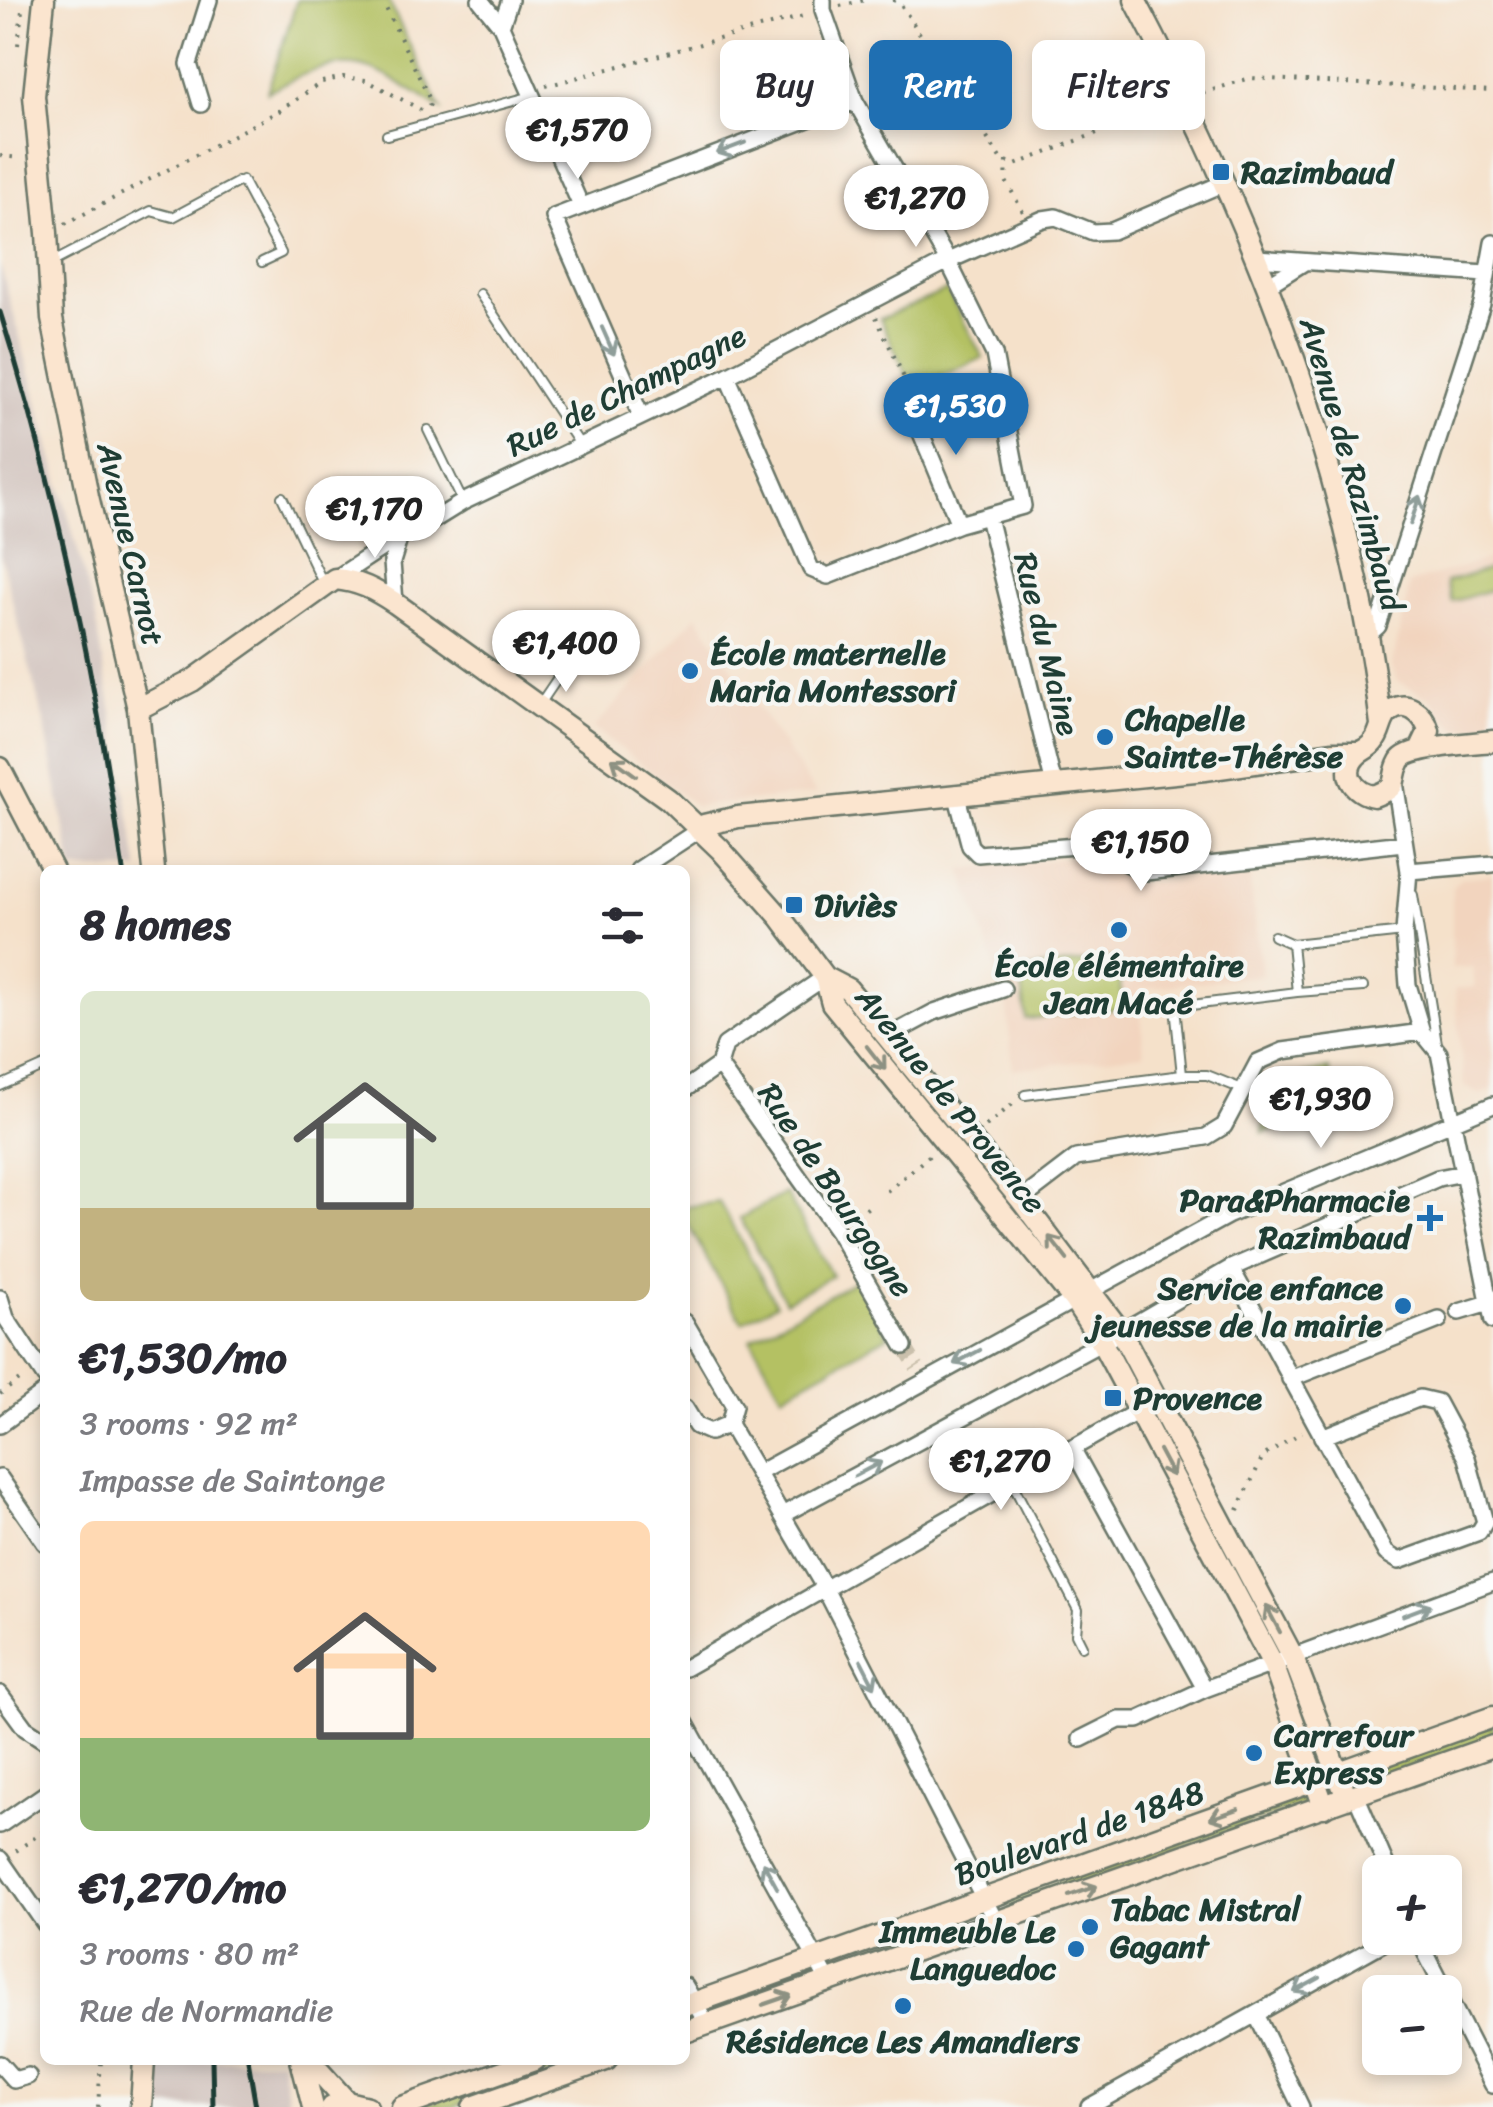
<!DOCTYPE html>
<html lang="en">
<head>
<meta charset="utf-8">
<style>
  :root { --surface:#fff; --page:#f2f2f3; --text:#2b2b33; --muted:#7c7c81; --accent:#1f6fb2 }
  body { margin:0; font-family:Sriracha,sans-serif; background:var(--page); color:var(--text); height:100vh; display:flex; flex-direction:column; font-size:38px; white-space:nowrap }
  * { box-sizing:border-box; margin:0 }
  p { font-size:32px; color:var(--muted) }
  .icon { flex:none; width:55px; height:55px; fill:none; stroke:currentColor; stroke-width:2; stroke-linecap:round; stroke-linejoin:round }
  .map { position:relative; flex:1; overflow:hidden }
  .sheet { position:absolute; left:40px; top:865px; width:650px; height:1200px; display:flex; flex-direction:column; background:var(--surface); border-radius:15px; box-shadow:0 5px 15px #0003 }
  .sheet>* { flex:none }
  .top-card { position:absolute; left:720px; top:40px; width:622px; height:90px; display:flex; gap:20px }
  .tools { position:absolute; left:1362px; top:1855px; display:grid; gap:20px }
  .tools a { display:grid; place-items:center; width:100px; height:100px; border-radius:15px; background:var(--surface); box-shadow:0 5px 15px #0003; font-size:50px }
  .price { position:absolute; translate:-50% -85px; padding:0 22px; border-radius:35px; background:#fff; color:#222; font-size:32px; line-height:65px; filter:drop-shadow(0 2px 5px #0008) }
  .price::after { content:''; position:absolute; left:50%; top:60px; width:30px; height:22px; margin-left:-15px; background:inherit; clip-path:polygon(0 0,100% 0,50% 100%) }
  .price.on { background:var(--accent); color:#fff }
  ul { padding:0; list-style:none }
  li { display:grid; align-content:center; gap:20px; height:530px; padding:0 40px }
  li span { display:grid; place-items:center; height:310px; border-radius:15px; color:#555 }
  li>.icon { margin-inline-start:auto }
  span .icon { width:180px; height:180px; fill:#fffc; stroke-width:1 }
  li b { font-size:42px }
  h2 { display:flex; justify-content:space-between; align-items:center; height:120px; padding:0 40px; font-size:42px }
  .chip { padding:0 35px; border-radius:15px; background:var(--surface); box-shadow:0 5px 15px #0003; font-size:35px; line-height:90px }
  .chip.on { background:var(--accent); color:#fff }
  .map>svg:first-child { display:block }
  .built { fill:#f2d4be }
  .industrial { fill:#cfc0ba }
  .green { fill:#b4c164; stroke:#6a7f4c; stroke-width:2.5 }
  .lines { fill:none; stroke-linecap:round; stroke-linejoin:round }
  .street-tunnel { stroke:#cac0ac; stroke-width:15; stroke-dasharray:15 8; stroke-linecap:butt }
  .lane-casing { stroke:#6a7668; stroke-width:12 }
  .street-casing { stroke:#6a7668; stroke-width:20 }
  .secondary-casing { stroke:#6a7668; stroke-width:25 }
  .path { stroke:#6a7668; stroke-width:4; stroke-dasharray:2.5 8; stroke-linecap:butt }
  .lane { stroke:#fff; stroke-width:8 }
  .street { stroke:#fff; stroke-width:15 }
  .secondary { stroke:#fbe5cf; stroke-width:20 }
  .rail { stroke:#1f3d34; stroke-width:5 }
  .oneway { stroke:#8f9e9a }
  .oneway2 { stroke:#8d9182 }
  .poi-dot { fill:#1f6fb2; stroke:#f6f6f2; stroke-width:4 }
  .labels { text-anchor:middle; stroke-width:8; stroke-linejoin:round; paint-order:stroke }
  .poi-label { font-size:32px; font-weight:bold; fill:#1f3d34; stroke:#f6f6f2; text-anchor:start }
  .street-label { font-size:32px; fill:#1f3d34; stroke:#f6f6f2 }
</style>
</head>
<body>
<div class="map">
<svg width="1493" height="2107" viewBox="0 0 1493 2107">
  <rect width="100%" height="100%" fill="#f6f6f2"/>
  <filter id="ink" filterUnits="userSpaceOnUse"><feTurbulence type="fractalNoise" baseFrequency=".01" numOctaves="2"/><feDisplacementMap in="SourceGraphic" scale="20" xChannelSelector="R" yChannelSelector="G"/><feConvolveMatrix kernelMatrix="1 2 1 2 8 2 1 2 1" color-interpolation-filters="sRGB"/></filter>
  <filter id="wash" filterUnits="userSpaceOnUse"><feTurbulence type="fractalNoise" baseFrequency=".0048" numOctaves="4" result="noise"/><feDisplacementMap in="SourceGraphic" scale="40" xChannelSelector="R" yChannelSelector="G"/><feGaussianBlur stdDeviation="2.25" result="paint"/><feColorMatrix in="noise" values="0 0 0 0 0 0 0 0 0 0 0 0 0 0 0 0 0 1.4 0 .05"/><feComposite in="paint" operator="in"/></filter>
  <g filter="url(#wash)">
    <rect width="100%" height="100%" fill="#f5e1ca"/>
    <path class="built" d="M 1493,558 L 1493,727 L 1458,729 L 1444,718 L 1431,699 L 1397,681 L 1392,665 L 1410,583 Z
      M 697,615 L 816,794 L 696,806 L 594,728 Z
      M 1084,856 L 1106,876 L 1124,875 L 1125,885 L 1249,872 L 1262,975 L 1139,989 L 1144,1054 L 1013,1069 L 1006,998 L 961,870 Z
      M 1493,875 L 1493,1089 L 1480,1094 L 1464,1086 L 1455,989 L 1475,987 L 1473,967 L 1452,968 L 1452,888 L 1461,878 Z"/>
    <path class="industrial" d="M 0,264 L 95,614 L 139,870 L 73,870 L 44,722 L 0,554 Z
      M 159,2060 L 281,2060 L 289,2107 L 155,2107 Z"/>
    <path class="green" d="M 297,0 L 388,0 L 441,109 C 365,61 352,47 267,92 Z
      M 947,290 L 983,358 L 913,388 L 880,319 Z
      M 1493,568 L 1493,589 L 1452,602 L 1446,582 Z
      M 1117,958 L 1123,1008 L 1026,1019 L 1020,970 Z
      M 1329,1069 L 1334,1108 L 1263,1133 L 1266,1097 L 1295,1076 Z
      M 786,1193 L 832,1276 L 785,1301 L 740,1218 Z
      M 719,1202 L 776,1304 L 742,1322 L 685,1219 L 685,1207 Z
      M 857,1280 L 888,1336 L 782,1395 L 751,1339 Z
      M 1493,1724 L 1493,1737 L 1376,1778 L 1372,1774 L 1373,1767 Z
      M 1308,1790 L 1315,1800 L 1006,1908 L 1005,1901 Z
      M 970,1912 L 974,1919 L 844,1967 L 841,1963 L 841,1959 Z
      M 552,2060 L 586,2060 L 453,2107 L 418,2107 Z"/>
  </g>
  <g filter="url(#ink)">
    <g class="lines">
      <path class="street-tunnel" d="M 904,1346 L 917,1367"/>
      <defs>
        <path id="lane" d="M 387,135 L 532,96
          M 53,262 L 151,211 L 173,217 L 242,180 L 281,253 L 262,262
          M 480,294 L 581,446
          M 428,430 L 463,502
          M 282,497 L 324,585
          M 540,704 L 597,620
          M 1413,895 L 1437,1044
          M 1274,936 L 1292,944
          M 1297,992 L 1363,987
          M 1182,1075 L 1175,1007 L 1297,992 L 1292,944 L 1404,932
          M 0,1086 L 45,1066
          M 1025,1095 L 1182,1075 L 1207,1075 L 1242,1089
          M 1011,1481 L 1078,1610 L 1076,1634 L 1082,1646"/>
        <path id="street" d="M 480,0 L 501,26 L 510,0
          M 501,26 L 581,206
          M 201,104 L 189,64 L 209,0
          M 1256,258 L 1486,274
          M 1268,285 L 1303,263
          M 727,376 L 811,569 L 828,576 L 959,524 L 1023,506 L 994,354 L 948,261 L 855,101 L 823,10 L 823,0
          M 911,409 L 959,524
          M 641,416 L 554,217 L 855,101
          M 988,517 L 1054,785
          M 335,579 L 400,536 L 413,533 L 463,502 L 727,376 L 948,261 L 1043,219 L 1056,217 L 1093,232 L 1112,231 L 1224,183
          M 395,603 L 392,562 L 400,536
          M 1370,633 L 1378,626 L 1482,304 L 1493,243
          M 1395,782 L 1409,871 L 1404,932 L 1408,985 L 1422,1032 L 1439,1053 L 1493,1321
          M 956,793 L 970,846 L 978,854 L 1088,845 L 1146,872 L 1403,843
          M 638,870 L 699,830
          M 1409,871 L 1493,864
          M 887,1037 L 934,1012 L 1003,989
          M 719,1065 L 838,1232 L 904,1346
          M 685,1089 L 719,1065 L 725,1045 L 825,977
          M 1021,1200 L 1076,1158 L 1206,1137 L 1224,1126 L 1258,1062 L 1283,1051 L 1422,1032
          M 1231,1268 L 1386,1553 L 1399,1561 L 1479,1532 L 1485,1522 L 1467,1458 L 1437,1402 L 1420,1398 L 1322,1437
          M 0,1298 L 6,1318 L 45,1377
          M 1459,1312 L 1489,1303
          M 685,1322 L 734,1406 L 729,1424 L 824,1587 L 996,1922
          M 1290,1379 L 1439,1320
          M 685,1408 L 696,1426 L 710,1432 L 729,1424
          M 0,1425 L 45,1392
          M 1072,1448 L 1205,1689
          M 758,1473 L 1229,1215 L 1493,1105
          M 0,1478 L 45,1543
          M 782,1515 L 1121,1332 L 1231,1268 L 1438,1178 L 1464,1173
          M 685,1668 L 1147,1406
          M 0,1694 L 25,1728 L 45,1741
          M 685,1722 L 829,1982
          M 1081,1739 L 1119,1720 L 1138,1720 L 1205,1689 L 1493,1582
          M 1356,1795 L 1389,1872
          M 0,1825 L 45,1794
          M 0,1859 L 45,1924
          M 1418,1938 L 1493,2085
          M 685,1986 L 707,2024
          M 1256,2014 L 1301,2107
          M 0,2064 L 14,2080 L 28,2076
          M 1089,2107 L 1392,1938"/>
        <path id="secondary" d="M 44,0 L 34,96 L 47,233 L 52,319 L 88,496 L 138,709 L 154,870
          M 1135,0 C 1254,226 1351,469 1381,724
          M 138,709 L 192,681 L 335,579 C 359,581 375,590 395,603 L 668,799 L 720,849 L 781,918 L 825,977 L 832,1003 L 1074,1300 L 1102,1343 L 1273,1664 L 1324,1807
          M 1420,750 L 1429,731 C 1424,714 1406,697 1388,713 C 1380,721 1381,733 1374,741 C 1369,749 1361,750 1356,756 C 1340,773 1354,793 1374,796 C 1403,785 1389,781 1400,761 C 1408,746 1476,743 1493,741
          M 0,768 L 53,870
          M 699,830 L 704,825 L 738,817 L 1205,770 L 1334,752 L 1358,752
          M 825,977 L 848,989 L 1021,1200 L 1121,1332 L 1293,1657 L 1347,1798
          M 685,2006 L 1493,1717
          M 685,2032 L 1493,1746
          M 301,2060 L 313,2107
          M 309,2060 L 347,2102
          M 141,2107 L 144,2060
          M 332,2107 L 347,2102 L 367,2107
          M 402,2107 L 534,2060
          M 473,2107 L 606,2060"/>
      </defs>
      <use href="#lane" class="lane-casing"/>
      <use href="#street" class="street-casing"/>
      <use href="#secondary" class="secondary-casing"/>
      <path class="path" d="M 382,0 L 431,102 L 426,113
        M 893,0 L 900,3 L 1000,158 L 1015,165 L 1166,106
        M 840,6 L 865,0
        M 18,45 L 22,10
        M 546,86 L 807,15
        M 1203,93 L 1250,78 L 1493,91
        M 0,156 L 20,158
        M 1007,161 L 1006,181 L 1023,212
        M 65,224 L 279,111 L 322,82 L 343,77 L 366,80 L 425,112
        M 876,317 L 912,395
        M 45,1081 L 45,1093
        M 986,1126 L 1014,1103
        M 887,1191 L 930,1155
        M 849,1222 L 870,1206
        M 0,1394 L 25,1376
        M 1238,1510 L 1263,1456 L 1302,1432
        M 16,1851 L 45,1830
        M 98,2107 L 101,2060"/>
      <use href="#lane" class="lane"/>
      <use href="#street" class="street"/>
      <use href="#secondary" class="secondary"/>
      <path class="rail" d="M 0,312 C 58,494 96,681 123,870
        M 212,2060 L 213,2107
        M 248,2060 L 256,2107"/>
    </g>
    <defs><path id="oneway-shaft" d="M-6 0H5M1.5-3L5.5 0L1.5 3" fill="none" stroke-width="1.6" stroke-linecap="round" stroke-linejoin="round" transform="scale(2.5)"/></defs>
    <g class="oneway">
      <use href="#oneway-shaft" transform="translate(731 148) rotate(159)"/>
      <use href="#oneway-shaft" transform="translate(608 341) rotate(66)"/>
      <use href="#oneway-shaft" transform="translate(1415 510) rotate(-72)"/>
      <use href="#oneway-shaft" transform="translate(967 1357) rotate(152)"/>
      <use href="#oneway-shaft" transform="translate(868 1469) rotate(-28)"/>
      <use href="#oneway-shaft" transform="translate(1417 1610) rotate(-21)"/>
      <use href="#oneway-shaft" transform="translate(868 1674) rotate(63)"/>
      <use href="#oneway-shaft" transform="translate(770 1875) rotate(-119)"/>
      <use href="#oneway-shaft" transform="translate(1307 1985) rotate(151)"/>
    </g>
    <g class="oneway2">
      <use href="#oneway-shaft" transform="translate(624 767) rotate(-144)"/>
      <use href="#oneway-shaft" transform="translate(876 1058) rotate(52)"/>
      <use href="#oneway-shaft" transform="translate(1058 1248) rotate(-128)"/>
      <use href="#oneway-shaft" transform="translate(1166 1463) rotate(62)"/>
      <use href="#oneway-shaft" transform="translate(1273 1619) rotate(-118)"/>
      <use href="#oneway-shaft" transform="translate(1224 1814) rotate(161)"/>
      <use href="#oneway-shaft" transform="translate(1083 1891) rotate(-19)"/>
      <use href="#oneway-shaft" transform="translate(777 2000) rotate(-19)"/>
    </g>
  </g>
  <g class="poi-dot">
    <rect x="1211" y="162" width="20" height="20" rx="5"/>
    <circle cx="690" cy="671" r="10"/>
    <circle cx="1105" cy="737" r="10"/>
    <rect x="784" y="895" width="20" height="20" rx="5"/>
    <circle cx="1119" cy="930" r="10"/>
    <path d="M1425 1203h10v10h10v10h-10v10h-10v-10h-10v-10h10z"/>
    <circle cx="1403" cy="1306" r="10"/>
    <rect x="1103" y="1388" width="20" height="20" rx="5"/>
    <circle cx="1254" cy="1753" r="10"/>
    <circle cx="1090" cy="1927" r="10"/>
    <circle cx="1076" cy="1949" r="10"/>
    <circle cx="903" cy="2006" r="10"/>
  </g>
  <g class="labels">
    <g class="poi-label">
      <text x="1241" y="183">Razimbaud</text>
      <text x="710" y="664">École maternelle<tspan x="710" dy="37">Maria Montessori</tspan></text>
      <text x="1125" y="730">Chapelle<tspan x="1125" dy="37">Sainte-Thérèse</tspan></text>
      <text x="814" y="916">Diviès</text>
      <text x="1119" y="976" text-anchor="middle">École élémentaire<tspan x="1119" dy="37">Jean Macé</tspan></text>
      <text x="1410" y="1211" text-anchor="end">Para&amp;Pharmacie<tspan x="1410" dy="37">Razimbaud</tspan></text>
      <text x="1383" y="1299" text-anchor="end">Service enfance<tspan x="1383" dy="37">jeunesse de la mairie</tspan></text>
      <text x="1133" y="1409">Provence</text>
      <text x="1274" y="1746">Carrefour<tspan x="1274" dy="37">Express</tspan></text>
      <text x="1110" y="1920">Tabac Mistral<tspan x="1110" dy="37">Gagant</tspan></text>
      <text x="1056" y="1942" text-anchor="end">Immeuble Le<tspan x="1056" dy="37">Languedoc</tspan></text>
      <text x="903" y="2052" text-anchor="middle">Résidence Les Amandiers</text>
    </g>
    <g class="street-label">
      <text transform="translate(626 390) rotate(-26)" y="11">Rue de Champagne</text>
      <text transform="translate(1352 464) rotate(74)" y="11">Avenue de Razimbaud</text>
      <text transform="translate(131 544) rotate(77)" y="11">Avenue Carnot</text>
      <text transform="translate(1047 644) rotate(76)" y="11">Rue du Maine</text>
      <text transform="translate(951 1100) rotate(51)" y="11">Avenue de Provence</text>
      <text transform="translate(836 1190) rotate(56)" y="11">Rue de Bourgogne</text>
      <text transform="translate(1079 1833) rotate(-19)" y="11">Boulevard de 1848</text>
    </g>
  </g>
</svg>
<div class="tools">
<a>+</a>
<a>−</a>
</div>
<b class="price" style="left:578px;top:182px">€1,570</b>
<b class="price" style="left:916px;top:250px">€1,270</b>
<b class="price on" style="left:956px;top:458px">€1,530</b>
<b class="price" style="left:375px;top:561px">€1,170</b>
<b class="price" style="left:566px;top:695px">€1,400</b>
<b class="price" style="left:1141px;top:894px">€1,150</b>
<b class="price" style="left:1321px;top:1151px">€1,930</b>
<b class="price" style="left:1001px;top:1513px">€1,270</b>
<div class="top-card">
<a class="chip">Buy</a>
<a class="chip on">Rent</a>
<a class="chip">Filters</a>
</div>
<section class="sheet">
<h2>8 homes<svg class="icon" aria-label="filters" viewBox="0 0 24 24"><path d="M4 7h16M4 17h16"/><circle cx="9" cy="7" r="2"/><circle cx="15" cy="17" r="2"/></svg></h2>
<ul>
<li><span style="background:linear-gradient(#dfe7d0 70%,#c2b280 0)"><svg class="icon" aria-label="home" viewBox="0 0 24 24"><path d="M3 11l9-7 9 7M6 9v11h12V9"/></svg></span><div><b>€1,530/mo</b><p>3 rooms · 92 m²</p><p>Impasse de Saintonge</p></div></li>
<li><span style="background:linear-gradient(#ffd9b3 70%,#8fb573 0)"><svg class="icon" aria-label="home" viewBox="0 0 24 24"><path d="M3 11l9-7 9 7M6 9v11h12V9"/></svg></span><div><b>€1,270/mo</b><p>3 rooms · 80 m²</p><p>Rue de Normandie</p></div></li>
</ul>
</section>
</div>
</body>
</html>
